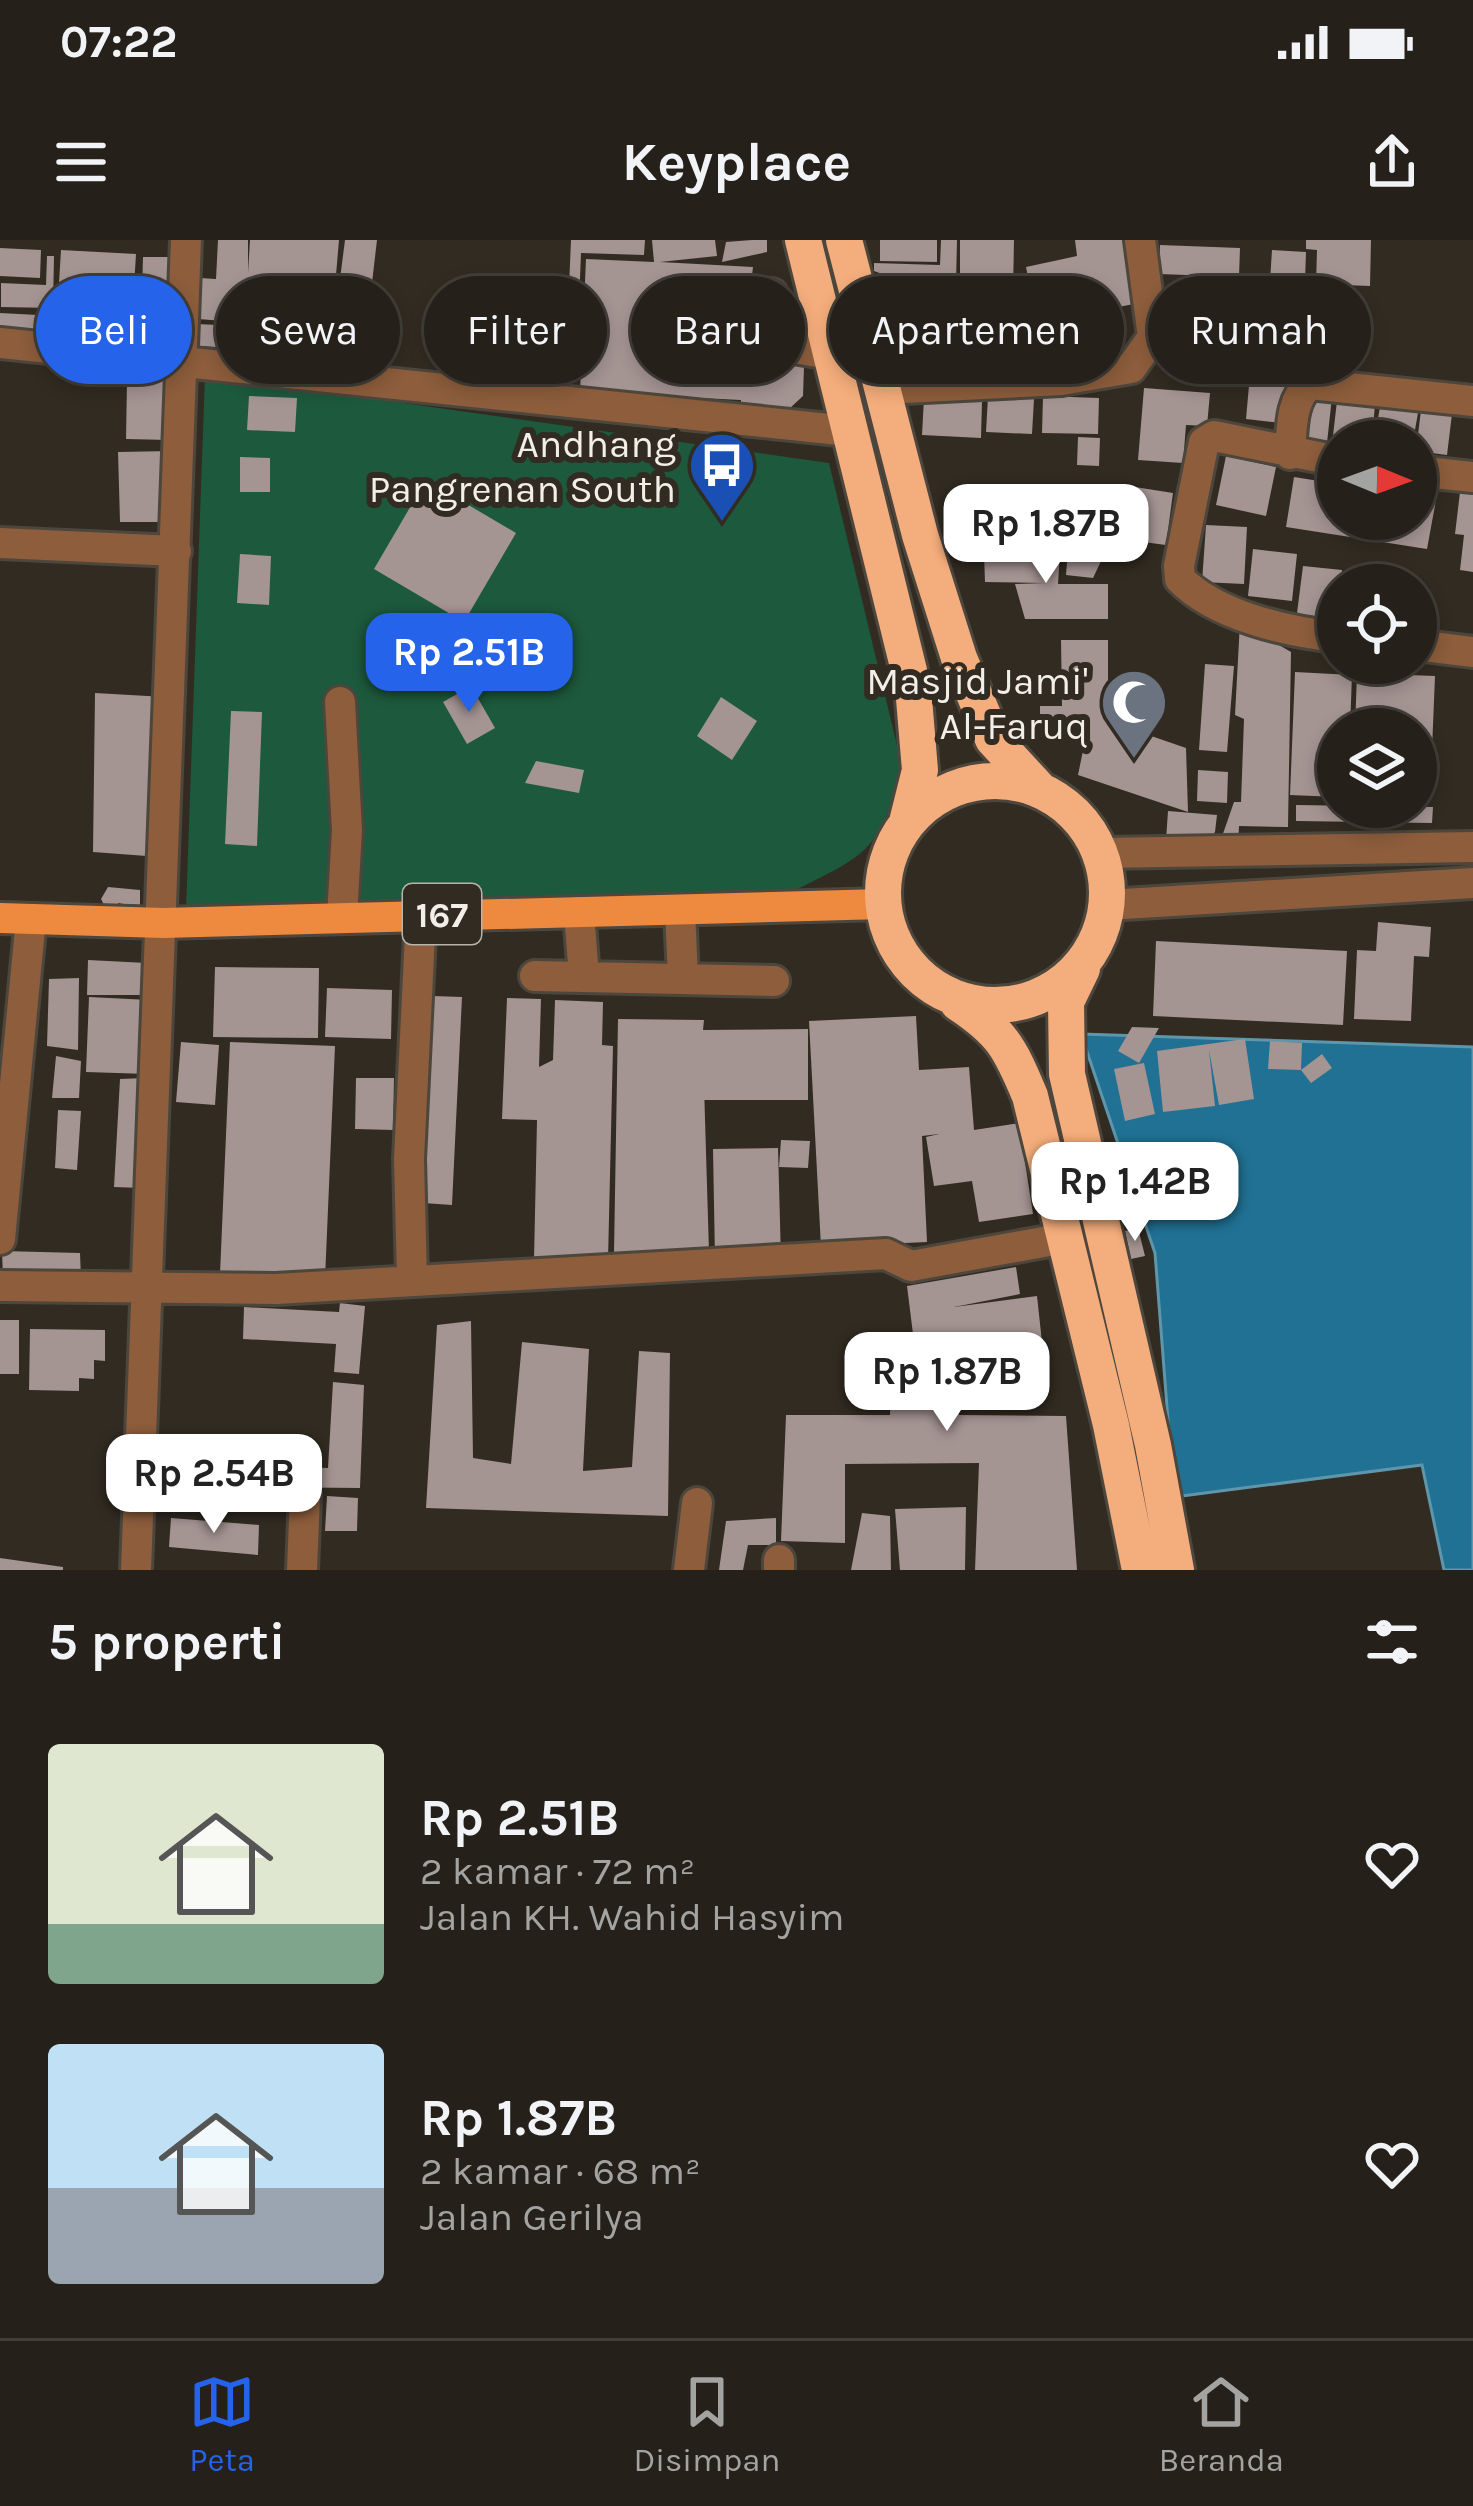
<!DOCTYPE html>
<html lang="id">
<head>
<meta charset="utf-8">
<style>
  :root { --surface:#252019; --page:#2d2822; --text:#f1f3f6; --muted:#a3a3a2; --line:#423e38; --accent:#2563eb }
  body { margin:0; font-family:Karla,sans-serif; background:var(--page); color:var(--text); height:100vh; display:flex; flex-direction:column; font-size:45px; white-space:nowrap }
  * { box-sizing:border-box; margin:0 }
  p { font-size:39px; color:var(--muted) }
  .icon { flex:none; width:66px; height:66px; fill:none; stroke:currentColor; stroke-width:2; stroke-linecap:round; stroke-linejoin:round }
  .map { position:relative; height:1330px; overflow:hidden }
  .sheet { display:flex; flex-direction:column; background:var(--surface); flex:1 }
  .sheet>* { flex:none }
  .top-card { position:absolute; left:36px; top:36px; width:1401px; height:108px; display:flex; gap:24px }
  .needle { width:78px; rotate:91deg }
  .controls { position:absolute; left:1317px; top:180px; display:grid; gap:24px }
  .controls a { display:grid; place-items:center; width:120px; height:120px; border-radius:50%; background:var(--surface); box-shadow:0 6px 18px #0003,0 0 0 3px var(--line); font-size:60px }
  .price { position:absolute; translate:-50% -102px; padding:0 27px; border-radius:24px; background:#fff; color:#222; font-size:39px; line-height:78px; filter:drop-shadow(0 3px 6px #0008) }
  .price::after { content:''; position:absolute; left:50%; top:72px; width:36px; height:27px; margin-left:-18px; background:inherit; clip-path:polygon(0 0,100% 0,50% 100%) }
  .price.active { background:var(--accent); color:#fff }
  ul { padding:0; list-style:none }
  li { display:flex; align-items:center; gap:36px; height:300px; padding:0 48px }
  li span { display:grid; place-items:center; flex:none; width:336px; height:240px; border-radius:12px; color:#555 }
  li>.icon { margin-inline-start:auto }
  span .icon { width:144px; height:144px; fill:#fffc; stroke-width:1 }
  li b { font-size:51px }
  h2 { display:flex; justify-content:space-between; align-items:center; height:144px; padding:0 48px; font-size:51px }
  .chip { padding:0 42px; border-radius:54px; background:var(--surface); box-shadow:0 6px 18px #0003,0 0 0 3px var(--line); font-size:42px; line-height:108px }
  .chip.active { background:var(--accent); color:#fff }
  .status { display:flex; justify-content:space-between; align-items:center; height:84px; padding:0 60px; background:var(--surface); direction:ltr }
  .status svg { height:33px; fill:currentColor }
  header { display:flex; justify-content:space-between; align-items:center; height:156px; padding:0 48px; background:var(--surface); font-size:54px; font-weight:700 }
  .tab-bar { display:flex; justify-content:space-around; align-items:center; height:168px; border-top:3px solid var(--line); background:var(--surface); font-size:33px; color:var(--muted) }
  .tab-bar a { display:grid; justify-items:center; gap:6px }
  .tab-bar .active { color:var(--accent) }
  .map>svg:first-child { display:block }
  .green { fill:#1d593c }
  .water { fill:#207193; stroke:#5f96ac; stroke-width:3 }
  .building { fill:#a49492 }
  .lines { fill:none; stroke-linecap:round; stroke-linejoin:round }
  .minor-casing { stroke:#4c463d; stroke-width:36 }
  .major-casing { stroke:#4c463d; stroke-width:36 }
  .highway-casing { stroke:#4c463d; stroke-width:42 }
  .minor { stroke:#8d5d3c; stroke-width:30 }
  .major { stroke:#ed8a3f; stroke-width:30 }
  .highway { stroke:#f4ad7c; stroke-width:36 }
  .labels { text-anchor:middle; stroke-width:12; stroke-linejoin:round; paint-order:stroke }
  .shield { fill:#312b21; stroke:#b8b4ac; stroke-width:3 }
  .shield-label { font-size:36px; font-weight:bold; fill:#f2eee8 }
  .poi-label { font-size:39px; fill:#f2eee8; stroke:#312b21; text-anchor:end }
</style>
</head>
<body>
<div class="status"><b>07:22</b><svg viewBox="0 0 49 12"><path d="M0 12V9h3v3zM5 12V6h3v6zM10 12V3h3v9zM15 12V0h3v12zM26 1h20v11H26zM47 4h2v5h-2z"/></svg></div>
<header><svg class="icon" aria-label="menu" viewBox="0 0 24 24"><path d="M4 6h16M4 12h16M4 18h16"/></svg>Keyplace<svg class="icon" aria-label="share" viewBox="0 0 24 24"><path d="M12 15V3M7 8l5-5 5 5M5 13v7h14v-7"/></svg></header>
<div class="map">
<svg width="1473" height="1330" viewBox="0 0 1473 1330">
  <rect width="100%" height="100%" fill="#312b21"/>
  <path class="green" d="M 205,135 L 829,223 L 903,530 C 877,614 867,614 792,652 L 186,669 Z"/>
  <path class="water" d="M 1081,794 L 1473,807 L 1473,1330 L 1444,1330 L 1422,1225 L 1174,1257 L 1155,1013 Z"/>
  <path class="building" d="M 218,0 L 248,0 L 248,33 L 250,0 L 339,0 L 335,47 L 358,49 L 355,91 L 198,79 L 200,38 L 216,39 Z
    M 345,0 L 377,0 L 372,43 L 340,39 Z
    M 571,0 L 645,0 L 644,15 L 581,13 L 579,65 L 569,47 Z
    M 652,0 L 715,0 L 717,16 L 660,22 L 753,27 L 741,125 L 804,126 L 803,156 L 789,169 L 794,169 L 787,180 L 740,172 L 741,160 L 580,152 L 586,19 L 654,22 Z
    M 752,0 L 767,0 L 767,12 L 722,22 L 726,2 Z
    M 880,0 L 937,0 L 937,22 L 880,21 Z
    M 941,0 L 957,0 L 956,43 L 948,42 L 944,55 L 885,54 L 885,35 L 874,31 L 874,23 L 940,25 Z
    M 960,0 L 1014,0 L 1013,53 L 991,53 L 991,85 L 948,85 L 949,48 L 960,49 Z
    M 1075,0 L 1126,0 L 1139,63 L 1037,83 L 1026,27 L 1077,16 Z
    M 1306,0 L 1371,0 L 1370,46 L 1316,44 L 1317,10 L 1306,9 Z
    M 1160,5 L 1240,8 L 1239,37 L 1159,34 Z
    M 0,8 L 41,10 L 40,38 L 0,36 Z
    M 61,10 L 136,14 L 132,80 L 57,76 L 59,95 L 0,89 L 0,73 L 57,76 Z
    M 1272,10 L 1306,12 L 1305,43 L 1270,41 Z
    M 47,16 L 54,16 L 53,68 L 1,67 L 1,43 L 46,45 Z
    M 143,17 L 170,17 L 169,94 L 65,92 L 66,82 L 141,84 Z
    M 1188,40 L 1207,40 L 1206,67 L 1188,67 Z
    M 452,48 L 497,54 L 491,101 L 445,107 Z
    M 893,61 L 939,63 L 937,97 L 918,92 L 917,108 L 906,111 L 891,101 Z
    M 1000,64 L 1025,64 L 1031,89 L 991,85 Z
    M 197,84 L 239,86 L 238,108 L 197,106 Z
    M 920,98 L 935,101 L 936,127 L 956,126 L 957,137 L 923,135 Z
    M 1046,98 L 1046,124 L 995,125 L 994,99 Z
    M 1261,115 L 1285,117 L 1284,132 L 1295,133 L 1290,184 L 1246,179 L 1251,123 L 1260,124 Z
    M 127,141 L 175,141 L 169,200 L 126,199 Z
    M 1144,148 L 1210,153 L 1207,186 L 1186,185 L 1183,223 L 1138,220 Z
    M 1306,154 L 1332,157 L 1327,203 L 1301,200 Z
    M 249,156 L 297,158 L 295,192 L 247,190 Z
    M 988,156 L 1034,159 L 1032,194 L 986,192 Z
    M 1043,156 L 1099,158 L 1098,194 L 1042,193 Z
    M 924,158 L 982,161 L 981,198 L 922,195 Z
    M 1337,161 L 1375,164 L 1372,201 L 1332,204 Z
    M 1380,167 L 1418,173 L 1413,201 L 1374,201 Z
    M 1421,170 L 1452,174 L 1447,215 L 1416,211 Z
    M 1078,197 L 1100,198 L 1099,226 L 1077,225 Z
    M 171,211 L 163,282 L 120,282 L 118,212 Z
    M 1226,216 L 1276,227 L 1266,276 L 1216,265 Z
    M 240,217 L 270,218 L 270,252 L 240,252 Z
    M 1294,237 L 1338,244 L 1338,279 L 1416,279 L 1416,257 L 1436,260 L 1427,309 L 1286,287 Z
    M 426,240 L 516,293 L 464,382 L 374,329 Z
    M 1135,247 L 1173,253 L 1166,305 L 1128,300 Z
    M 1460,252 L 1473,254 L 1473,332 L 1460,330 L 1464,295 L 1455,294 Z
    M 1008,276 L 1063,280 L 1061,310 L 1006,306 Z
    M 976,280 L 1003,281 L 1003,309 L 993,309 L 993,295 L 976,295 Z
    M 1206,285 L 1247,287 L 1244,344 L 1202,342 Z
    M 1098,293 L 1103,317 L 1093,338 L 1066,335 L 1067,322 L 1074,321 L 1070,299 Z
    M 1006,309 L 1060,312 L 1058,344 L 1108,344 L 1108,379 L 1025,379 L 1015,344 L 1046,343 L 985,342 L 984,314 L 1005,314 Z
    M 1253,309 L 1297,314 L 1292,361 L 1248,356 Z
    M 240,314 L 271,316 L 269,365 L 237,363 Z
    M 1303,326 L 1342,330 L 1336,385 L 1296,381 Z
    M 1240,382 L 1291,412 L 1288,587 L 1239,586 L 1238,608 L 1218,608 L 1234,562 L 1241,562 L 1244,479 L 1235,475 Z
    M 458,396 L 476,396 L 476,424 L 457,423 Z
    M 1061,400 L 1108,400 L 1108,481 L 1186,508 L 1188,572 L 1078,535 L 1088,486 L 1040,487 L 1040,466 L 1062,466 Z
    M 1205,424 L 1234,426 L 1227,512 L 1199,510 Z
    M 1295,432 L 1352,435 L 1350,489 L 1338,489 L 1338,557 L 1290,555 Z
    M 1357,433 L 1435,436 L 1430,560 L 1416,560 L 1416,489 L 1355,489 Z
    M 471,446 L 495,488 L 467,504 L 443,462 Z
    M 95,453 L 165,457 L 160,617 L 93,612 Z
    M 721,457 L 757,481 L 732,520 L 697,496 Z
    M 231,471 L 262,472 L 257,606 L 225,604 Z
    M 536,521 L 584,530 L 579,553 L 525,543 Z
    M 1198,530 L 1228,532 L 1227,563 L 1197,561 Z
    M 1296,565 L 1433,567 L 1432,583 L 1296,581 Z
    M 1168,571 L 1217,575 L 1215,592 L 1206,603 L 1166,600 Z
    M 108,647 L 140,650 L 140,667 L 118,663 L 118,678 L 93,671 L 93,664 L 106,669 L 101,659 Z
    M 1378,682 L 1431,687 L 1429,717 L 1414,716 L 1411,781 L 1354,779 L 1357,710 L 1376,711 Z
    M 1156,701 L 1347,711 L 1343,785 L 1153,776 Z
    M 88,720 L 147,723 L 147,755 L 87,755 Z
    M 215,727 L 319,728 L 318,798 L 213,797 Z
    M 79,738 L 78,810 L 47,806 L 49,739 Z
    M 327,748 L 392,750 L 391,799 L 325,797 Z
    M 433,756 L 462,757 L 452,965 L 423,963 Z
    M 89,757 L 149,760 L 147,834 L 86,832 Z
    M 507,758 L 541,759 L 539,827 L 553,820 L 555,760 L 603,762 L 602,805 L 613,806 L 608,1021 L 534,1019 L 537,880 L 502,879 Z
    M 916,776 L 919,830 L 969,827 L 974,890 L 1019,883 L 1033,974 L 979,982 L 972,941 L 934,946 L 926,897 L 939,894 L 922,896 L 927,1002 L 821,1007 L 809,781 Z
    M 618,779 L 704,780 L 703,790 L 808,789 L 808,860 L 704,860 L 703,812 L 709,1012 L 614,1012 Z
    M 1132,787 L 1159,788 L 1139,823 L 1118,811 Z
    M 1245,799 L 1254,859 L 1219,865 L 1209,810 L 1215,866 L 1163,872 L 1157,811 Z
    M 1270,801 L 1302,803 L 1301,830 L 1268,829 Z
    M 181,802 L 219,805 L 215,865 L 176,862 Z
    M 230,802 L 335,806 L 325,1039 L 220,1034 Z
    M 1322,814 L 1332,828 L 1311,843 L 1301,830 Z
    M 56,816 L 81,821 L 79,858 L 52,858 Z
    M 1144,823 L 1155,874 L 1125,881 L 1114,829 Z
    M 145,838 L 141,948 L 114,947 L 120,839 Z
    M 356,838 L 394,838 L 393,890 L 355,889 Z
    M 58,870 L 81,871 L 77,930 L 55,928 Z
    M 781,900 L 810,901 L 808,928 L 779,927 Z
    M 778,908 L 781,1019 L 715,1020 L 713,909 Z
    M 1138,988 L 1145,1016 L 1131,1019 L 1125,991 Z
    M 2,1011 L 80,1013 L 81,1038 L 3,1039 Z
    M 1016,1027 L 1020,1054 L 954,1067 L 1037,1056 L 1042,1102 L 923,1118 L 959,1116 L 959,1175 L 1066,1176 L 1077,1330 L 975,1330 L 979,1223 L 845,1224 L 845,1303 L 781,1301 L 786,1175 L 890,1175 L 892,1120 L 916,1118 L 907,1046 Z
    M 340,1063 L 365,1066 L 359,1134 L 334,1132 L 336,1104 L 243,1099 L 244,1067 L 339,1072 Z
    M 0,1080 L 19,1080 L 19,1134 L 0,1134 Z
    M 471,1081 L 473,1218 L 511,1224 L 522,1102 L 589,1109 L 583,1231 L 632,1227 L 639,1111 L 670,1113 L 668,1276 L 426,1268 L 437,1085 Z
    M 30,1089 L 105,1090 L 105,1121 L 94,1120 L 94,1139 L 79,1138 L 79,1151 L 29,1150 Z
    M 333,1142 L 364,1145 L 360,1248 L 239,1247 L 239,1225 L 328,1228 Z
    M 327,1256 L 358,1258 L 357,1291 L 325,1291 Z
    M 966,1267 L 965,1330 L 900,1330 L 895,1269 Z
    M 862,1273 L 890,1276 L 891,1330 L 851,1330 Z
    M 171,1278 L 259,1285 L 258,1315 L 169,1307 Z
    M 776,1278 L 776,1305 L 748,1305 L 743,1330 L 719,1330 L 726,1281 Z
    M 0,1318 L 63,1327 L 63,1330 L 0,1330 Z"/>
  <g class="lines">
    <defs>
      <path id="minor" d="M 772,54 L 776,105 L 830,114
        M 0,103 L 849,191
        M 884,149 L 1061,140 L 1131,128 L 1153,97 L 1140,0
        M 1290,214 C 1292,190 1290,160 1310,144 L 1473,161
        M 1338,221 L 1214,196 L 1204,202 L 1179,326 L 1180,339 C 1216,376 1288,392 1338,397
        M 1416,231 L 1473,237
        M 0,303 L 176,311
        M 1416,405 L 1473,412
        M 340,462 L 347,590 L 342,677
        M 1100,613 L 1473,607
        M 1107,665 L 1473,643
        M 680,670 L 683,738
        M 579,672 L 584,737
        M 535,736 L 774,741
        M 0,999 L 31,679
        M 412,1039 L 409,919 L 421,675
        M 0,1046 L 276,1049 L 886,1014 L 911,1026 L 1065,998
        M 136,1330 L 186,0
        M 302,1330 L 305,1255
        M 689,1330 L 697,1263
        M 779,1330 L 779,1320"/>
      <path id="major" d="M 0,678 L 163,683 L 884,664"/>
      <path id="highway" d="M 803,0 L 913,447 L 920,530 L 907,582
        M 844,0 L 920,295 L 959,418 L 993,499 L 1039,549
        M883 653a112 112 0 1 1 224 0a112 112 0 1 1-224 0Z
        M 1082,729 L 1066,762 L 1067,834 L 1153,1205 L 1176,1330
        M 958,763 C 1002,792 1010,808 1030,856 L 1111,1185 L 1140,1330"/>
    </defs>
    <use href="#minor" class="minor-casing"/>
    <use href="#major" class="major-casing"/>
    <use href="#highway" class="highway-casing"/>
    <use href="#minor" class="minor"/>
    <use href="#major" class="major"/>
    <use href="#highway" class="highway"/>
  </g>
  <defs>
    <symbol id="bus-pin" viewBox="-11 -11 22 30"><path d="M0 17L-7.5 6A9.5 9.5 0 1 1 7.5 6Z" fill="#1a4fb4" stroke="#312b21"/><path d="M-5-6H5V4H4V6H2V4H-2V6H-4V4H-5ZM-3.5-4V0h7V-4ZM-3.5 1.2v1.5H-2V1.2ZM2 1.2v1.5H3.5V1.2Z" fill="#fff"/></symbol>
    <symbol id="mosque-pin" viewBox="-11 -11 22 30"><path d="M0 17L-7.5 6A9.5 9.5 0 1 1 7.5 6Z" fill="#6b7280" stroke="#312b21"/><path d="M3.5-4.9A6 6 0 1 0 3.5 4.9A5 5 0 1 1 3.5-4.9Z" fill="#fff"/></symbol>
  </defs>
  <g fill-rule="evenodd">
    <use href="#bus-pin" x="684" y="187" width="76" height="104"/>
    <use href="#mosque-pin" x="1096" y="424" width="76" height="104"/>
  </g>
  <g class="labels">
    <rect class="shield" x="403" y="644" width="78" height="60" rx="9"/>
    <g class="shield-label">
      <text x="442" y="687">167</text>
    </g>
    <g class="poi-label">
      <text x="676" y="217">Andhang<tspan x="676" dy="45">Pangrenan South</tspan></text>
      <text x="1088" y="454">Masjid Jami'<tspan x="1088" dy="45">Al-Faruq</tspan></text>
    </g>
  </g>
</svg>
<div class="controls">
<a><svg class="needle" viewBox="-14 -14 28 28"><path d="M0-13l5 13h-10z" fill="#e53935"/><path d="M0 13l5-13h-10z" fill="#a3a3a2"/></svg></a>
<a><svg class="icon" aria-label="locate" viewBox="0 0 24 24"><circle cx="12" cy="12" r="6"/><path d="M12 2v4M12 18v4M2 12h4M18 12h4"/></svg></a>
<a><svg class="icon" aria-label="layers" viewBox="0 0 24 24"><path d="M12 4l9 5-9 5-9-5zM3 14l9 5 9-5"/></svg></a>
</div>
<b class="price" style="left:1046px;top:346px">Rp 1.87B</b>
<b class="price active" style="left:469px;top:475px">Rp 2.51B</b>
<b class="price" style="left:1135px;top:1004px">Rp 1.42B</b>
<b class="price" style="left:947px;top:1194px">Rp 1.87B</b>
<b class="price" style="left:214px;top:1296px">Rp 2.54B</b>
<div class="top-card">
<a class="chip active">Beli</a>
<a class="chip">Sewa</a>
<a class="chip">Filter</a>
<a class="chip">Baru</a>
<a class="chip">Apartemen</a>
<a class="chip">Rumah</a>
</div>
</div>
<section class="sheet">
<h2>5 properti<svg class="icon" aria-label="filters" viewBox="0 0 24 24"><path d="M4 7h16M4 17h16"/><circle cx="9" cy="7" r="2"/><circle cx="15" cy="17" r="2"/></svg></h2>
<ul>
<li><span style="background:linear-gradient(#dfe7d0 75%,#7fa58c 0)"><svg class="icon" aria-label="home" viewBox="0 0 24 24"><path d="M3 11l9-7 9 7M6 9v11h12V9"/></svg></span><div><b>Rp 2.51B</b><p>2 kamar · 72 m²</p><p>Jalan KH. Wahid Hasyim</p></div><svg class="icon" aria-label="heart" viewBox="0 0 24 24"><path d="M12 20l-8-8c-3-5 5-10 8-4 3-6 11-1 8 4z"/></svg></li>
<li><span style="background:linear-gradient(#bfe0f5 60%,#9aa5b1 0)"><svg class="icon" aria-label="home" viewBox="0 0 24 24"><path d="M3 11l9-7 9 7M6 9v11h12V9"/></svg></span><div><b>Rp 1.87B</b><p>2 kamar · 68 m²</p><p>Jalan Gerilya</p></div><svg class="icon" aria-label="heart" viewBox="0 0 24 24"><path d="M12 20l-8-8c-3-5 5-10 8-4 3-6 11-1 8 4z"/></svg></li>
</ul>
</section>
<nav class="tab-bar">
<a class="active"><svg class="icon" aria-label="map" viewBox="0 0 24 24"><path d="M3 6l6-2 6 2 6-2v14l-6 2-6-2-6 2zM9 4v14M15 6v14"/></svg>Peta</a>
<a><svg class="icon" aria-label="saved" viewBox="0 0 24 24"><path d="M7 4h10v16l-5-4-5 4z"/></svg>Disimpan</a>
<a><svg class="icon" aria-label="home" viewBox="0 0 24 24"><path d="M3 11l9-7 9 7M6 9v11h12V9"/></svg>Beranda</a>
</nav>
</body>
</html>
